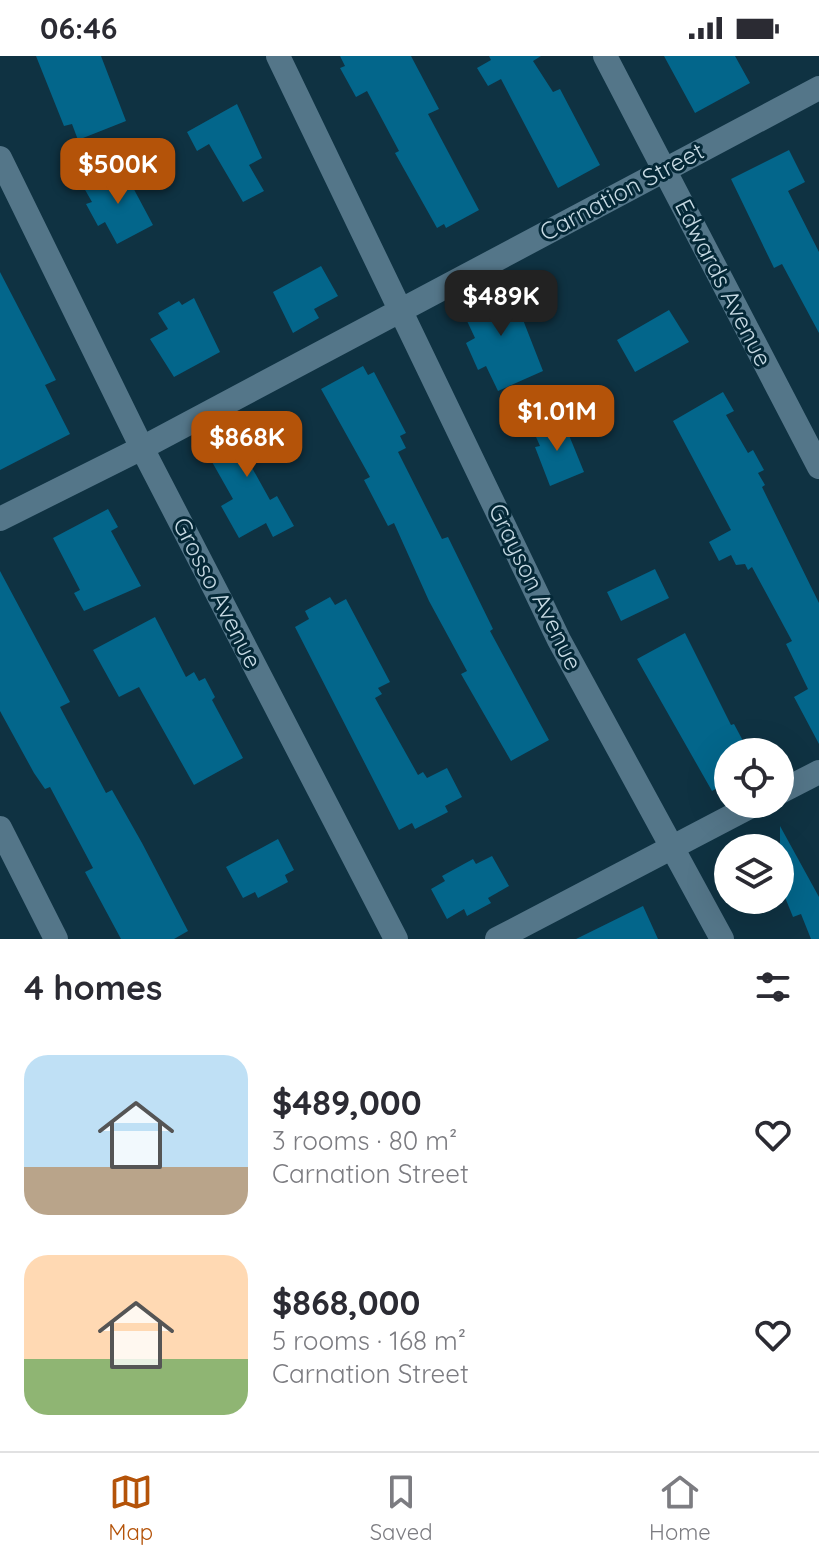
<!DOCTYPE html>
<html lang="en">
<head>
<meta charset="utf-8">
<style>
  :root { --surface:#fff; --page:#f2f2f3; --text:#2b2b33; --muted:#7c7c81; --line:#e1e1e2; --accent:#b45309 }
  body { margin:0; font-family:Quicksand,sans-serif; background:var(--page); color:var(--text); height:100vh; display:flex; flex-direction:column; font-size:30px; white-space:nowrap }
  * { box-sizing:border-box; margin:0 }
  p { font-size:26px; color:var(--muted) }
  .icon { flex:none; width:44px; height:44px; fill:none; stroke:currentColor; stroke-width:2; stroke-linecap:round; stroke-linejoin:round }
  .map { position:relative; height:883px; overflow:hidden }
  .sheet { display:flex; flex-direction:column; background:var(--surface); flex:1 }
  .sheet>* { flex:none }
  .tools { position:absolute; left:714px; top:682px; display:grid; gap:16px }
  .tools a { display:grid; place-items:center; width:80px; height:80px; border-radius:50%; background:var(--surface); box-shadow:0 8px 32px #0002; font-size:40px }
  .price { position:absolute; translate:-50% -68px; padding:0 18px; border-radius:16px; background:var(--accent); color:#fff; font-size:26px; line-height:52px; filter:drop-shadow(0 2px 4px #0008) }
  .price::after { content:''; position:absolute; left:50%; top:48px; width:24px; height:18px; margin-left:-12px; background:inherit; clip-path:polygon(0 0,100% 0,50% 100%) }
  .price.selected { background:#222; color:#fff }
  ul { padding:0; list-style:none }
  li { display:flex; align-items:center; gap:24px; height:200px; padding:0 24px }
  li span { display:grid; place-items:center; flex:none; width:224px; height:160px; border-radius:24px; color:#555 }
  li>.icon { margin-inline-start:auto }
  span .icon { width:96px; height:96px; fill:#fffc; stroke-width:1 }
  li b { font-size:34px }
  h2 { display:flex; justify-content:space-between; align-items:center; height:96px; padding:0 24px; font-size:34px }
  .status { display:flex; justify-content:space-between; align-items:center; height:56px; padding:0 40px; background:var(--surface); direction:ltr }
  .status svg { height:22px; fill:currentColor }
  .menu { display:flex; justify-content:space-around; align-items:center; height:112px; border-top:2px solid var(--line); background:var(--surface); font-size:22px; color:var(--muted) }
  .menu a { display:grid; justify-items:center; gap:4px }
  .menu .selected { color:var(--accent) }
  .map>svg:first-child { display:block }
  .building { fill:#03668b }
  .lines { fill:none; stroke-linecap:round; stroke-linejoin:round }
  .street { stroke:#547689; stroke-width:24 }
  .labels { text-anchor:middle; stroke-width:6; stroke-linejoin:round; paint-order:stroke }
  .street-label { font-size:24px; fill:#c6d9e3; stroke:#042837 }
</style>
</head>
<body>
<div class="status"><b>06:46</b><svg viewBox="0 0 49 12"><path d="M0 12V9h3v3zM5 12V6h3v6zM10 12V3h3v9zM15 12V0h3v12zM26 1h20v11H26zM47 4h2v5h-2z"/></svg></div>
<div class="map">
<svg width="819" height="883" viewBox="0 0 819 883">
  <rect width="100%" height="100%" fill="#0f3242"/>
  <path class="building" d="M 36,0 L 101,0 L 126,65 L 78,84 L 72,68 L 64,70 Z
    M 340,0 L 411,0 L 439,53 L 428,58 L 479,154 L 446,172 L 444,168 L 437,172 L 395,97 L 399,95 L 367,35 L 356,41 L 340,12 L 345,10 Z
    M 489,0 L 541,0 L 533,5 L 553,36 L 560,33 L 600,109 L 558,132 L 501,23 L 488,30 L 477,12 L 491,4 Z
    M 664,0 L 735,0 L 750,27 L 695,57 Z
    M 237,48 L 262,102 L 249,109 L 264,135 L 243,146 L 209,88 L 197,95 L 187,76 Z
    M 789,94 L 805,126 L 788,135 L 819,196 L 819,277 L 782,208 L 774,212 L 731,123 Z
    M 122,111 L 153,169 L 117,188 L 105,166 L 98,170 L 86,148 L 92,146 L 84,132 Z
    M 321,210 L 338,240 L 314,253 L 319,262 L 293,277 L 273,236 Z
    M 0,216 L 56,324 L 45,329 L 70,378 L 0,414 Z
    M 509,228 L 543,315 L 498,335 L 486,310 L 478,314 L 466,287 L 475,282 L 460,250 Z
    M 194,242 L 220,296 L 174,321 L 150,283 L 168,273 L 158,257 L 179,245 L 182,249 Z
    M 669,254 L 689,286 L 635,316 L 617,284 Z
    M 363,310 L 368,319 L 374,316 L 406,377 L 400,380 L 406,392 L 398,396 L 442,483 L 448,481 L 493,573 L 490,575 L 549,684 L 511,705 L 461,618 L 467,615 L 429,545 L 394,467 L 388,470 L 364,424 L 370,421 L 321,333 Z
    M 723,336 L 734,355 L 726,359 L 748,397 L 753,394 L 764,414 L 758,417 L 765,429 L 762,431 L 819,547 L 819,688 L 794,641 L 808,633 L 786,588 L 792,585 L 752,511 L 748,514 L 745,508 L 736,509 L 731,499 L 719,505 L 709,486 L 731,474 L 673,365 Z
    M 260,358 L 276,385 L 246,401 L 270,444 L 277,440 L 294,470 L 273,481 L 266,467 L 239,482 L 221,450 L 233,443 L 203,390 Z
    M 562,362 L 584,416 L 550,430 L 535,391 L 540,390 L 533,374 Z
    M 108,453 L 118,471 L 111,475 L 141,530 L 84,555 L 74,537 L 80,534 L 53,482 Z
    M 655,513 L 669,542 L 621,565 L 607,536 Z
    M 0,515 L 70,646 L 60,651 L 106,737 L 112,734 L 142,787 L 188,875 L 174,883 L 121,883 L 85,816 L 93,812 L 50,731 L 45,733 L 34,717 L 0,655 Z
    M 330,541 L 335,549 L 346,543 L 390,626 L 378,632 L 382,638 L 375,642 L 418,719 L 423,716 L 427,722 L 447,712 L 462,741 L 445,750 L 448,756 L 415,773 L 412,767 L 399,774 L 295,571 L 309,563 L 305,555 Z
    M 155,561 L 186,621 L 194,616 L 199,625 L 205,622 L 215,641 L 212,644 L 243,702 L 194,729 L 139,631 L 119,641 L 93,594 Z
    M 685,577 L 731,669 L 734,668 L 749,696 L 728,696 L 728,726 L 712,735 L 637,603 Z
    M 780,770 L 819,841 L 819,883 L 811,883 L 801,858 L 793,861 L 780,829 Z
    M 278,783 L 294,814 L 285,819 L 288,826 L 258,842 L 255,836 L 243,842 L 226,811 Z
    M 492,800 L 509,830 L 488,842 L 491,847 L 467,860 L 464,853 L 447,863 L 431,833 L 445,825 L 442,820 L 473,803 L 476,808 Z
    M 643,850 L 658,883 L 576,883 Z"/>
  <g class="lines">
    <path class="street" d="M 278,0 L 559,584 L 722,883
      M 605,0 L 819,411
      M 0,102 L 142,392 L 396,883
      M 0,463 L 142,392 L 819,32
      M 780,736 L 819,716
      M 0,772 L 56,883
      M 497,883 L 755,748"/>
  </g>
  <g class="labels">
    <g class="street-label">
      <text transform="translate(622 136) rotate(-28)" y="8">Carnation Street</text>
      <text transform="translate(723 227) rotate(63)" y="8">Edwards Avenue</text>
      <text transform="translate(535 531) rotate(64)" y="8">Grayson Avenue</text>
      <text transform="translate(217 537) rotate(63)" y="8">Grosso Avenue</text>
    </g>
  </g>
</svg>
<div class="tools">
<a><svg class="icon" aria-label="locate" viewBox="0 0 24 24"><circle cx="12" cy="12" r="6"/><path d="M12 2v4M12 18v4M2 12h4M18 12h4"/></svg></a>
<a><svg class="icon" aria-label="layers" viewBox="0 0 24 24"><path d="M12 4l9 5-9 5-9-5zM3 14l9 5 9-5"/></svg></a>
</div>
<b class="price" style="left:118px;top:150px">$500K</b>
<b class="price selected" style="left:501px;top:282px">$489K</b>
<b class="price" style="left:557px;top:397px">$1.01M</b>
<b class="price" style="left:247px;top:423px">$868K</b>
</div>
<section class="sheet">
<h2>4 homes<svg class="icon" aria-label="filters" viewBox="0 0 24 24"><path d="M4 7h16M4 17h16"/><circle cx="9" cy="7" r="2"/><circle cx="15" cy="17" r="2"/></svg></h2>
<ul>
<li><span style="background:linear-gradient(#bfe0f5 70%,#b9a48a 0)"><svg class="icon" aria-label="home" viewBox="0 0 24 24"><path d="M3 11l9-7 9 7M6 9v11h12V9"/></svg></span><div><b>$489,000</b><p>3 rooms · 80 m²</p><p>Carnation Street</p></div><svg class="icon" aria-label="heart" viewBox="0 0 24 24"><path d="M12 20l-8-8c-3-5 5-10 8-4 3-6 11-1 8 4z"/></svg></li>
<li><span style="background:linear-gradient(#ffd9b3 65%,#8fb573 0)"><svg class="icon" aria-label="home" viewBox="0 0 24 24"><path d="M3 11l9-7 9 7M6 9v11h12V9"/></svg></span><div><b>$868,000</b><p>5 rooms · 168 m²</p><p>Carnation Street</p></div><svg class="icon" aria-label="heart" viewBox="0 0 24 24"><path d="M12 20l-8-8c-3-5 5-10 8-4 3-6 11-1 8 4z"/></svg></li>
</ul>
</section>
<nav class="menu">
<a class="selected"><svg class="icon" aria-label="map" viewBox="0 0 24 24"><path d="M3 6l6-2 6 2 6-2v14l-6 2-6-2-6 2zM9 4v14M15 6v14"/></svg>Map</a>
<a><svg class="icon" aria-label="saved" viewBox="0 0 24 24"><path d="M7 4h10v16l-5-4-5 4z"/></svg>Saved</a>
<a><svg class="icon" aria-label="home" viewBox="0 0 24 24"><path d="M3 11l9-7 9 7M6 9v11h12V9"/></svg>Home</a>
</nav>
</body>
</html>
